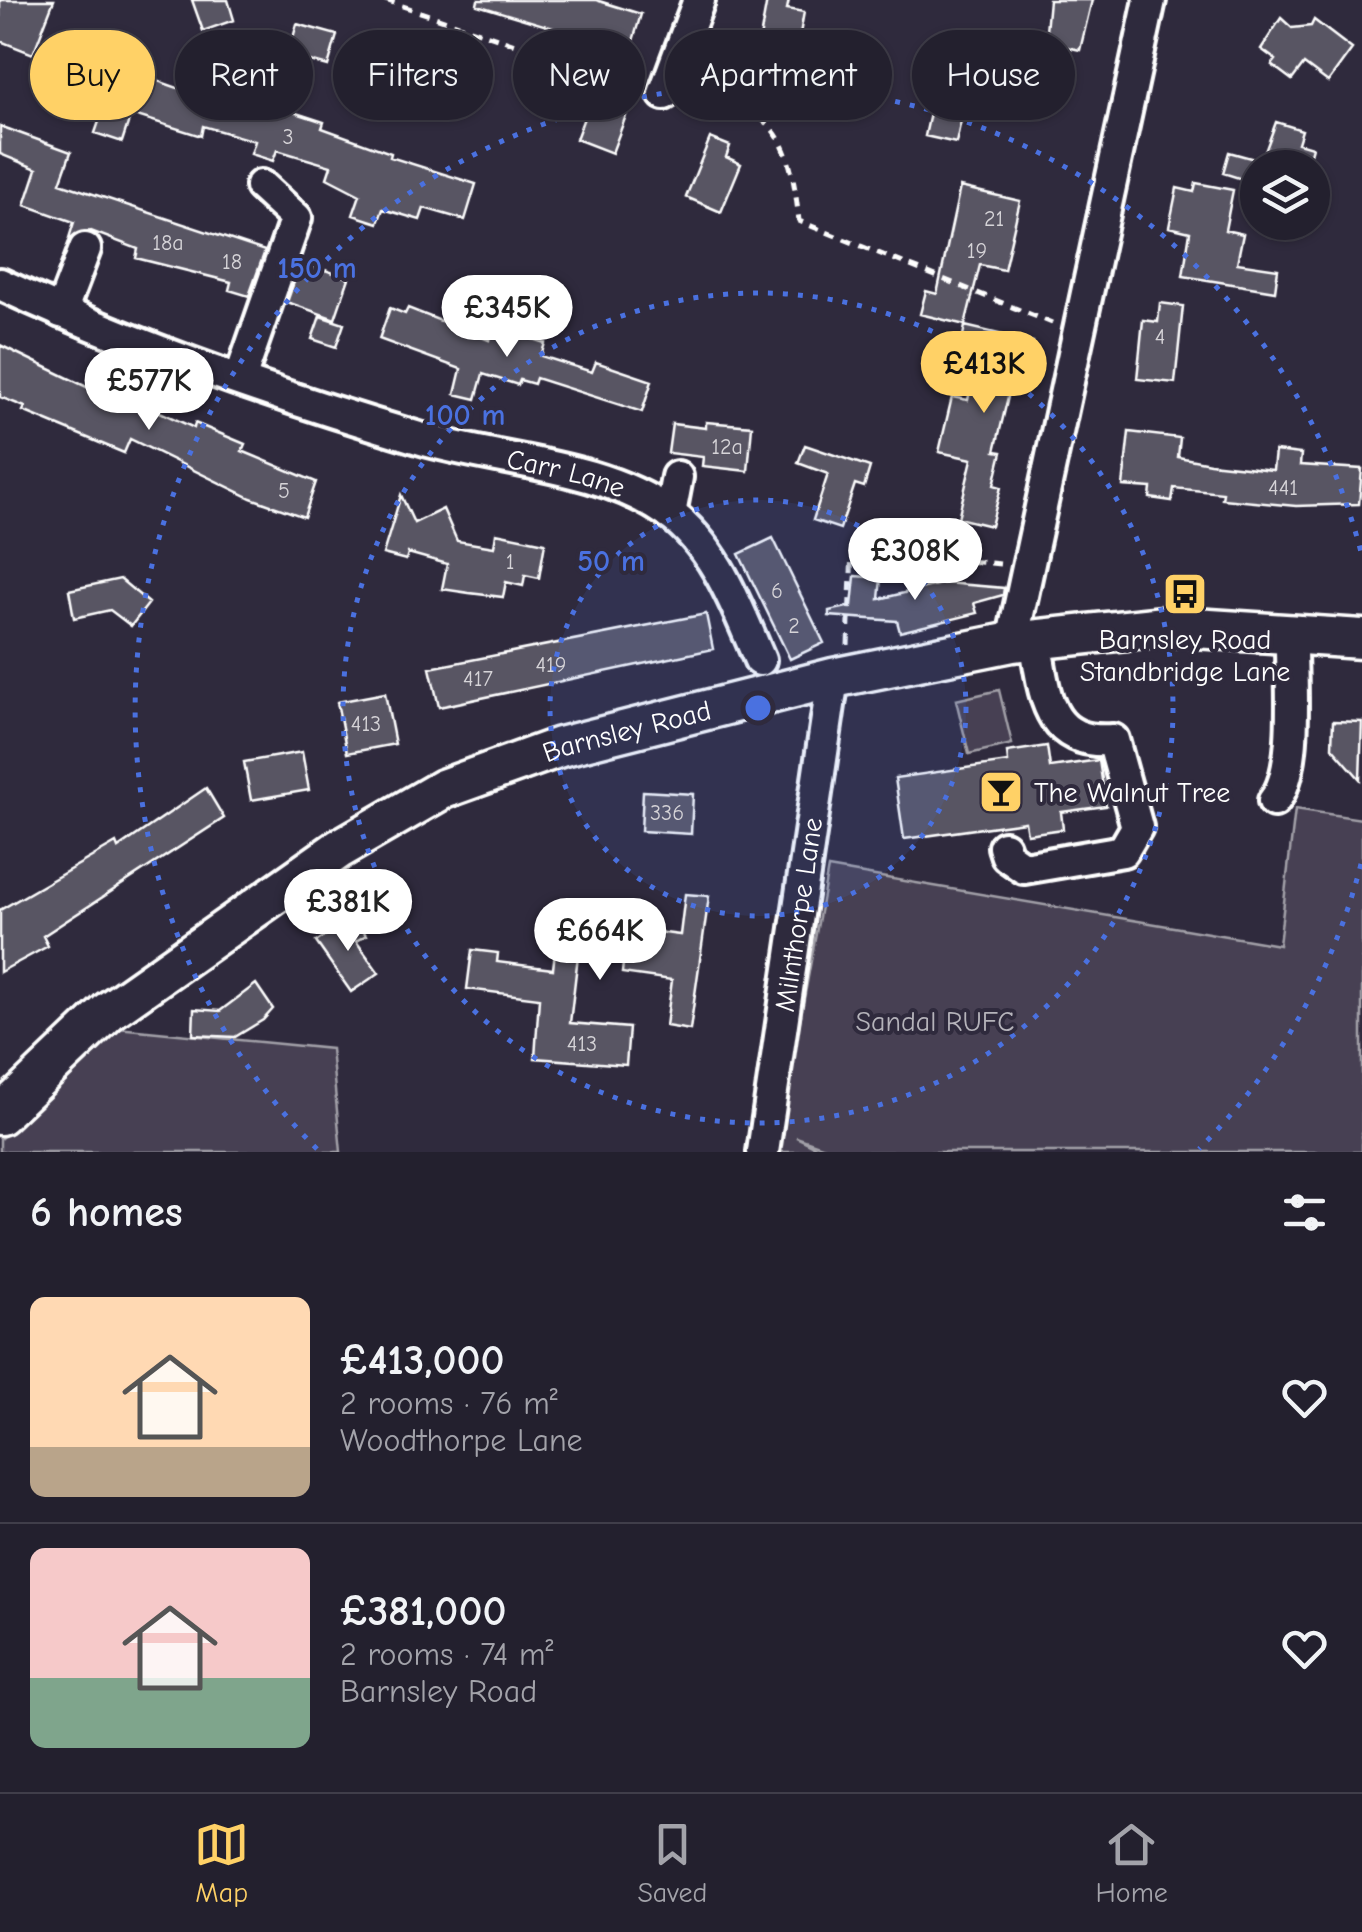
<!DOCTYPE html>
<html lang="en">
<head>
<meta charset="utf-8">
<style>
  :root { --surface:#23202e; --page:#2f2d3a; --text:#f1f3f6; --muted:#a3a3aa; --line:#403e4a; --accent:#ffd166 }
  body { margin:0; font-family:"Comic Neue",sans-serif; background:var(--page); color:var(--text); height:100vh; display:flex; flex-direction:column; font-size:38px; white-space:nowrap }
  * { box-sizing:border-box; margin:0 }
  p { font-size:32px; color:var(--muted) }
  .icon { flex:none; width:55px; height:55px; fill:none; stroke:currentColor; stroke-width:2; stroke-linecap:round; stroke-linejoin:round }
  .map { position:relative; height:1152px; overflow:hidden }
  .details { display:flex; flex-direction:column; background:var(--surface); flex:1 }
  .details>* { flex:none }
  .guide { position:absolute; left:30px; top:30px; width:1302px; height:90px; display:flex; gap:20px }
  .fabs { position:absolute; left:1240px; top:150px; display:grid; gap:20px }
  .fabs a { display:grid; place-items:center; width:90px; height:90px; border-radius:50%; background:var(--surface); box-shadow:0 2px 8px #0004,0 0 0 2px var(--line); font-size:50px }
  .price { position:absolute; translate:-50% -85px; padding:0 22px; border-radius:35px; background:#fff; color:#222; font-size:32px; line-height:65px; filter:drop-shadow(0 2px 5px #0008) }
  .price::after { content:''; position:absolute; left:50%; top:60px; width:30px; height:22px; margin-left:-15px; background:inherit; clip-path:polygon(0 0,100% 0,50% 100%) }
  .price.active { background:var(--accent); color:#111 }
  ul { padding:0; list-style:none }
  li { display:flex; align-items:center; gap:30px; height:250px; padding:0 30px }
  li+li { border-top:2px solid var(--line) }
  li span { display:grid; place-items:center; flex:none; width:280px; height:200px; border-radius:15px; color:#555 }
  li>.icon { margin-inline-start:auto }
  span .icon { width:120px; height:120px; fill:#fffc; stroke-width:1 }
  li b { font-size:42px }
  h2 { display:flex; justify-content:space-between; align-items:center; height:120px; padding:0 30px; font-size:42px }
  .tag { padding:0 35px; border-radius:45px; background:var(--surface); box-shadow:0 2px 8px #0004,0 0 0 2px var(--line); font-size:35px; line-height:90px }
  .tag.active { background:var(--accent); color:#111 }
  .menu { display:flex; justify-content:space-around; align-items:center; height:140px; border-top:2px solid var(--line); background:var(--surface); font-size:28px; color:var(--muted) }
  .menu a { display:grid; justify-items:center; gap:5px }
  .menu .active { color:var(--accent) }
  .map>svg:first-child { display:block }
  .green { fill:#464152; stroke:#a2a0a8; stroke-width:2.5 }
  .building { fill:#595564; stroke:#fff; stroke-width:2.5 }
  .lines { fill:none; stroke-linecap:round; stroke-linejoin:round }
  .minor-casing { stroke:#fff; stroke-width:38 }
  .major-casing { stroke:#fff; stroke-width:45 }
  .path { stroke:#fff; stroke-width:5; stroke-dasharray:10 8; stroke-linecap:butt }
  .minor { stroke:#2f2a3d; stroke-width:30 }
  .major { stroke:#2f2a3d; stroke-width:38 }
  .ring { fill:none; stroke:#4a71e0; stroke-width:5; stroke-dasharray:5 10 }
  .labels { text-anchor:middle; stroke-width:8; stroke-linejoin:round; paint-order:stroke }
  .number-label { font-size:22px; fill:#d6d4d8 }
  .street-label { font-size:28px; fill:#fff; stroke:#2f2a3d }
  .poi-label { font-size:28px; fill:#fff; stroke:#2f2a3d }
  .park-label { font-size:28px; fill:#b5b3ba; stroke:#2f2a3d }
  .centre { fill:#4a71e0; stroke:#2f2a3d; stroke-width:5 }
  .ring-label { font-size:30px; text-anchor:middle; font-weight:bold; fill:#4a71e0; stroke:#2f2a3d; stroke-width:8; stroke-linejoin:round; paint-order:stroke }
</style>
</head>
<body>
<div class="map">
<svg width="1362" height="1152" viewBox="0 0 1362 1152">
  <rect width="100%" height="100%" fill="#2f2a3d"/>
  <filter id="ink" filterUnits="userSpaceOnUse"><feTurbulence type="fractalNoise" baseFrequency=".01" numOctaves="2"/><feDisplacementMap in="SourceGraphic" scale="20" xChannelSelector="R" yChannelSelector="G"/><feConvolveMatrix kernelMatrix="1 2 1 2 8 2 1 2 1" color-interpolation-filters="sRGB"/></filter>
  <g filter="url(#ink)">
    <path class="green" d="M 999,690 L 1012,744 L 969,754 L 956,700 Z
      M 1295,809 L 1362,819 L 1362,1152 L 839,1152 L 796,1137 L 826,1152 L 776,1152 L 828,868 L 1279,945 Z
      M 117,1028 L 331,1049 L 341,1152 L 0,1152 L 0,1139 Z"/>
    <path class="building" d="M 0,0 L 54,0 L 33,54 L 0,41 Z
      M 192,0 L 228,0 L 234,20 L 203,31 Z
      M 478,0 L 596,0 L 641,14 L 630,51 L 477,5 Z
      M 767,0 L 789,0 L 787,9 L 804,12 L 796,56 L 773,111 L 737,96 L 759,44 Z
      M 1049,0 L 1092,0 L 1080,50 L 1045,42 Z
      M 1281,18 L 1292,28 L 1311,26 L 1314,20 L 1352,49 L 1328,82 L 1304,64 L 1292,80 L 1272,65 L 1276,60 L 1261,49 Z
      M 297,24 L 337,35 L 328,66 L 288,55 Z
      M 945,64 L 972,70 L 956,143 L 925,136 L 938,77 L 942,78 Z
      M 415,66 L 449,83 L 435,113 L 400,95 Z
      M 118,67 L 189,92 L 192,82 L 250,98 L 324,122 L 322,128 L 391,153 L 390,157 L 476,184 L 465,220 L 424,208 L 420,220 L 383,209 L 378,223 L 353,215 L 360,195 L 327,178 L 331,166 L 277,150 L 273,161 L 251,154 L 255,141 L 203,126 L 201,136 L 131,114 L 122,142 L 95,133 Z
      M 591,99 L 627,113 L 612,153 L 576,139 Z
      M 1276,122 L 1302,130 L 1298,143 L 1312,147 L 1306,168 L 1259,168 Z
      M 0,126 L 71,152 L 60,183 L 265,251 L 249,296 L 229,290 L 231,282 L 136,258 L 138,249 L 91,231 L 69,238 L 74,222 L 25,205 L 37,169 L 0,154 Z
      M 710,138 L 730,146 L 726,157 L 741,164 L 721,212 L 686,197 Z
      M 1229,152 L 1258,160 L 1258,184 L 1223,173 Z
      M 1196,183 L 1233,190 L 1225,230 L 1243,234 L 1237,263 L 1278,269 L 1275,291 L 1183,276 L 1190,232 L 1169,227 L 1177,188 L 1194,192 Z
      M 960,187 L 1020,201 L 1004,270 L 980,265 L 965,325 L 920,314 L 926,291 L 937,294 Z
      M 301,262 L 349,278 L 335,319 L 287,302 Z
      M 1160,303 L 1183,306 L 1175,383 L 1137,379 L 1143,320 L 1158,322 Z
      M 390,308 L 405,314 L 408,308 L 489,340 L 493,327 L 545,343 L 541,356 L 592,372 L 596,362 L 652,381 L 642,412 L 536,378 L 534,384 L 520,380 L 518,385 L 483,374 L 476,399 L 455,394 L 461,369 L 379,339 Z
      M 320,316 L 344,324 L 336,347 L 312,339 Z
      M 965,326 L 1033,342 L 1023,383 L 1012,380 L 995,451 L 1002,452 L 994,485 L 1001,487 L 991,526 L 958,518 L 972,459 L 939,452 L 952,397 L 968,400 L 977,360 L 959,355 Z
      M 0,345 L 124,405 L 128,397 L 194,428 L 195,423 L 245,444 L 242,451 L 316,482 L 304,517 L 251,498 L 130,439 L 124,453 L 23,411 L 25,407 L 0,397 Z
      M 706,422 L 752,426 L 748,471 L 702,466 L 703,457 L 668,453 L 672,424 L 706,428 Z
      M 1129,432 L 1180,438 L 1178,457 L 1210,463 L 1273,470 L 1275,451 L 1301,454 L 1300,465 L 1362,469 L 1359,504 L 1296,506 L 1222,499 L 1223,493 L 1174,488 L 1172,501 L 1150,498 L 1151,488 L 1123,486 Z
      M 805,445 L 870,467 L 864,487 L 855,484 L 840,529 L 813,520 L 828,474 L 798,463 Z
      M 401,495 L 414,523 L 443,509 L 457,541 L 494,547 L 496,533 L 545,543 L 539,578 L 525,575 L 523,586 L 506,582 L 503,597 L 469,593 L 442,589 L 447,564 L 408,553 L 406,560 L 383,554 Z
      M 773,538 L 824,643 L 790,659 L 739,554 Z
      M 855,576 L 881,578 L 879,599 L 945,583 L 1004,588 L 1003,595 L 974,603 L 977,613 L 900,632 L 897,621 L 829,616 L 829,611 L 852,606 Z
      M 120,579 L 149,603 L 131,626 L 110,610 L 74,618 L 69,590 Z
      M 706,614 L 713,649 L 439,707 L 430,668 Z
      M 385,693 L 395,744 L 347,753 L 337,702 Z
      M 1333,721 L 1362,722 L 1360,779 L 1332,747 Z
      M 1047,746 L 1050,767 L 1099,760 L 1106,806 L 1061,812 L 1063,829 L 1027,834 L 1025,822 L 904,839 L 895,778 L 1008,762 L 1007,752 Z
      M 302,752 L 309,790 L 251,800 L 244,762 Z
      M 206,788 L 224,818 L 43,936 L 48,946 L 0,972 L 0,910 L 116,843 L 118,848 Z
      M 643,791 L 693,794 L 691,834 L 641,831 Z
      M 685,894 L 709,896 L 690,1030 L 666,1026 L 672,980 L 622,973 L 624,953 L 579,947 L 570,1023 L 629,1028 L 626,1065 L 535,1058 L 539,998 L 467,989 L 472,950 L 498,953 L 497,962 L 553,969 L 556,943 L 570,945 L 573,921 L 680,935 Z
      M 354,916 L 366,935 L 356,941 L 379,973 L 351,992 L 316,942 Z
      M 256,984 L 273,1009 L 263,1020 L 235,1037 L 193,1035 L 194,1009 L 220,1011 Z"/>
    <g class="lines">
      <defs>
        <g id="minor">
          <path d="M 680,53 L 716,66"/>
          <path d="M 664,94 L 699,0"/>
          <path id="s1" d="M 0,284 C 135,347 279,397 422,439 C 500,462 600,464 669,513 C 717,548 737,608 760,660"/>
          <path d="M 61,312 L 85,249"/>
          <path d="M 240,379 L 296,218 L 261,186"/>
          <path d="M 670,514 L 677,477"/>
          <path d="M 1012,642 L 1150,0"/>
          <path d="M 1274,801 C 1300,769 1290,678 1291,635"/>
          <path d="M 1004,847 L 1007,856 L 1024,868 L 1123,851 L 1137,827 L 1113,740 C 1045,745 1045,693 1035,640"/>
          <path id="s2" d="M 763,1152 L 833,678"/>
        </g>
        <g id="major">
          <path id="s3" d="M 0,1115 L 109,1011 L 339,849 L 443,789 L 560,747 L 833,678 L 1012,642 L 1164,626 L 1362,639"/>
        </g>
      </defs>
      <use href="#minor" class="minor-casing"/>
      <use href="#major" class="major-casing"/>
      <path class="path" d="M 385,0 L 636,85
        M 690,102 C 706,107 721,106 737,109 C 789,119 794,179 799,221 L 1052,323
        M 848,645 L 852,550 L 1000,564"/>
      <use href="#minor" class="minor"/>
      <use href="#major" class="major"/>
    </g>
  </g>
  <circle cx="758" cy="708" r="208" fill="#4a71e0" fill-opacity=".12"/>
  <g class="ring">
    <circle cx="758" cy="708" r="208"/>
    <circle cx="758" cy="708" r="415"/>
    <path d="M1361 864A623 623 0 0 1 1199 1149M317 1149A623 623 0 1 1 1361 552"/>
  </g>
  <defs>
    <symbol id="bus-square" viewBox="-11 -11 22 22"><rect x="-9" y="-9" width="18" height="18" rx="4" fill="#ffd166" stroke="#2f2a3d"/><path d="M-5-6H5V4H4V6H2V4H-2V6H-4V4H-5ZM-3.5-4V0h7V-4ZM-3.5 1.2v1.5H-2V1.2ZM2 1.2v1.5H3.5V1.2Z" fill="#111"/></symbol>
    <symbol id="bar-square" viewBox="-11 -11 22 22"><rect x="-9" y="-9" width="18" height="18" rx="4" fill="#ffd166" stroke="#2f2a3d"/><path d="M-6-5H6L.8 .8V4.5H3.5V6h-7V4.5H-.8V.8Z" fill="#111"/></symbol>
  </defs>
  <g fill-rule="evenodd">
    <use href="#bus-square" x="1160" y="569" width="50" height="50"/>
    <use href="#bar-square" x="976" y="767" width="50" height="50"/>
  </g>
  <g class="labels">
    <g class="number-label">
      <text x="288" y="144">3</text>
      <text x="994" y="226">21</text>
      <text x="168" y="250">18a</text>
      <text x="977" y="258">19</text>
      <text x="232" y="269">18</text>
      <text x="1160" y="344">4</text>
      <text x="727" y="454">12a</text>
      <text x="1283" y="495">441</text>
      <text x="284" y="498">5</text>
      <text x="510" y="569">1</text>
      <text x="777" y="598">6</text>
      <text x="794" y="633">2</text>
      <text x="551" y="672">419</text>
      <text x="478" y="686">417</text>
      <text x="366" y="731">413</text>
      <text x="667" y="820">336</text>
      <text x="582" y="1051">413</text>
    </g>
    <g class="street-label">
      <text dy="10" stroke="none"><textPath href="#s1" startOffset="598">Carr Lane</textPath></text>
      <text dy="10" stroke="none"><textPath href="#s3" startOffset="745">Barnsley Road</textPath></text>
      <text dy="10" stroke="none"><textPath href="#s2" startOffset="240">Milnthorpe Lane</textPath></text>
    </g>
    <g class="poi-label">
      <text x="1185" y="649">Barnsley Road<tspan x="1185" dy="32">Standbridge Lane</tspan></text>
      <text x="1034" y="802" text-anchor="start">The Walnut Tree</text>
    </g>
    <g class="park-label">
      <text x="935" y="1031">Sandal RUFC</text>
    </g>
  </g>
  <circle cx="758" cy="708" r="15" class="centre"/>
  <g class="ring-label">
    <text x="317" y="278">150 m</text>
    <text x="465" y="425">100 m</text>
    <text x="611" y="571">50 m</text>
  </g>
</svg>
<div class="fabs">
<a><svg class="icon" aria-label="layers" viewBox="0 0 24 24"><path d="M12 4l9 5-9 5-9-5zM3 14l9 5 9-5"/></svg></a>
</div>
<b class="price" style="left:507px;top:360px">£345K</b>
<b class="price active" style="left:984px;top:416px">£413K</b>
<b class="price" style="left:149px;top:433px">£577K</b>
<b class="price" style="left:915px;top:603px">£308K</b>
<b class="price" style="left:348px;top:954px">£381K</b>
<b class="price" style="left:600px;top:983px">£664K</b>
<div class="guide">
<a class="tag active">Buy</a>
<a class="tag">Rent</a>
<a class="tag">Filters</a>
<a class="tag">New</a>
<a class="tag">Apartment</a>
<a class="tag">House</a>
</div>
</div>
<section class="details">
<h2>6 homes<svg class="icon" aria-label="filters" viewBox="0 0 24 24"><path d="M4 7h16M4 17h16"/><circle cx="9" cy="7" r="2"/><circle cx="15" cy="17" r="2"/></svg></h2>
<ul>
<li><span style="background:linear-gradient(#ffd9b3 75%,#b9a48a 0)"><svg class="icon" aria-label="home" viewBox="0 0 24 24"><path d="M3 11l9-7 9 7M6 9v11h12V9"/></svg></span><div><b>£413,000</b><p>2 rooms · 76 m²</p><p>Woodthorpe Lane</p></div><svg class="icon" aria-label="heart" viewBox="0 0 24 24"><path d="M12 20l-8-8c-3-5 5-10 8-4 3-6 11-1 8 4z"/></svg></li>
<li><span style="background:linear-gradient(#f6c9c9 65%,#7fa58c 0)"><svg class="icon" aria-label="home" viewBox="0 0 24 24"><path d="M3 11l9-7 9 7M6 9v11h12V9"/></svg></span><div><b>£381,000</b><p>2 rooms · 74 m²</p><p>Barnsley Road</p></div><svg class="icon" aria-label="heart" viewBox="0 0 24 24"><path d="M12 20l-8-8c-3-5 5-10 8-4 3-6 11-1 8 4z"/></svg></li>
</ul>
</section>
<nav class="menu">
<a class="active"><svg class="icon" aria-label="map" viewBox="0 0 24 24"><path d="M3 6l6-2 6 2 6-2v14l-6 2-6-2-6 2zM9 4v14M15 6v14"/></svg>Map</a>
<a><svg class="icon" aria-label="saved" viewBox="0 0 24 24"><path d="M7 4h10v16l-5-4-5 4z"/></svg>Saved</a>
<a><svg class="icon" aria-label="home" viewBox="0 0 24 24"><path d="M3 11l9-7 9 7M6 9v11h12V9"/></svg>Home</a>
</nav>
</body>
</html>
